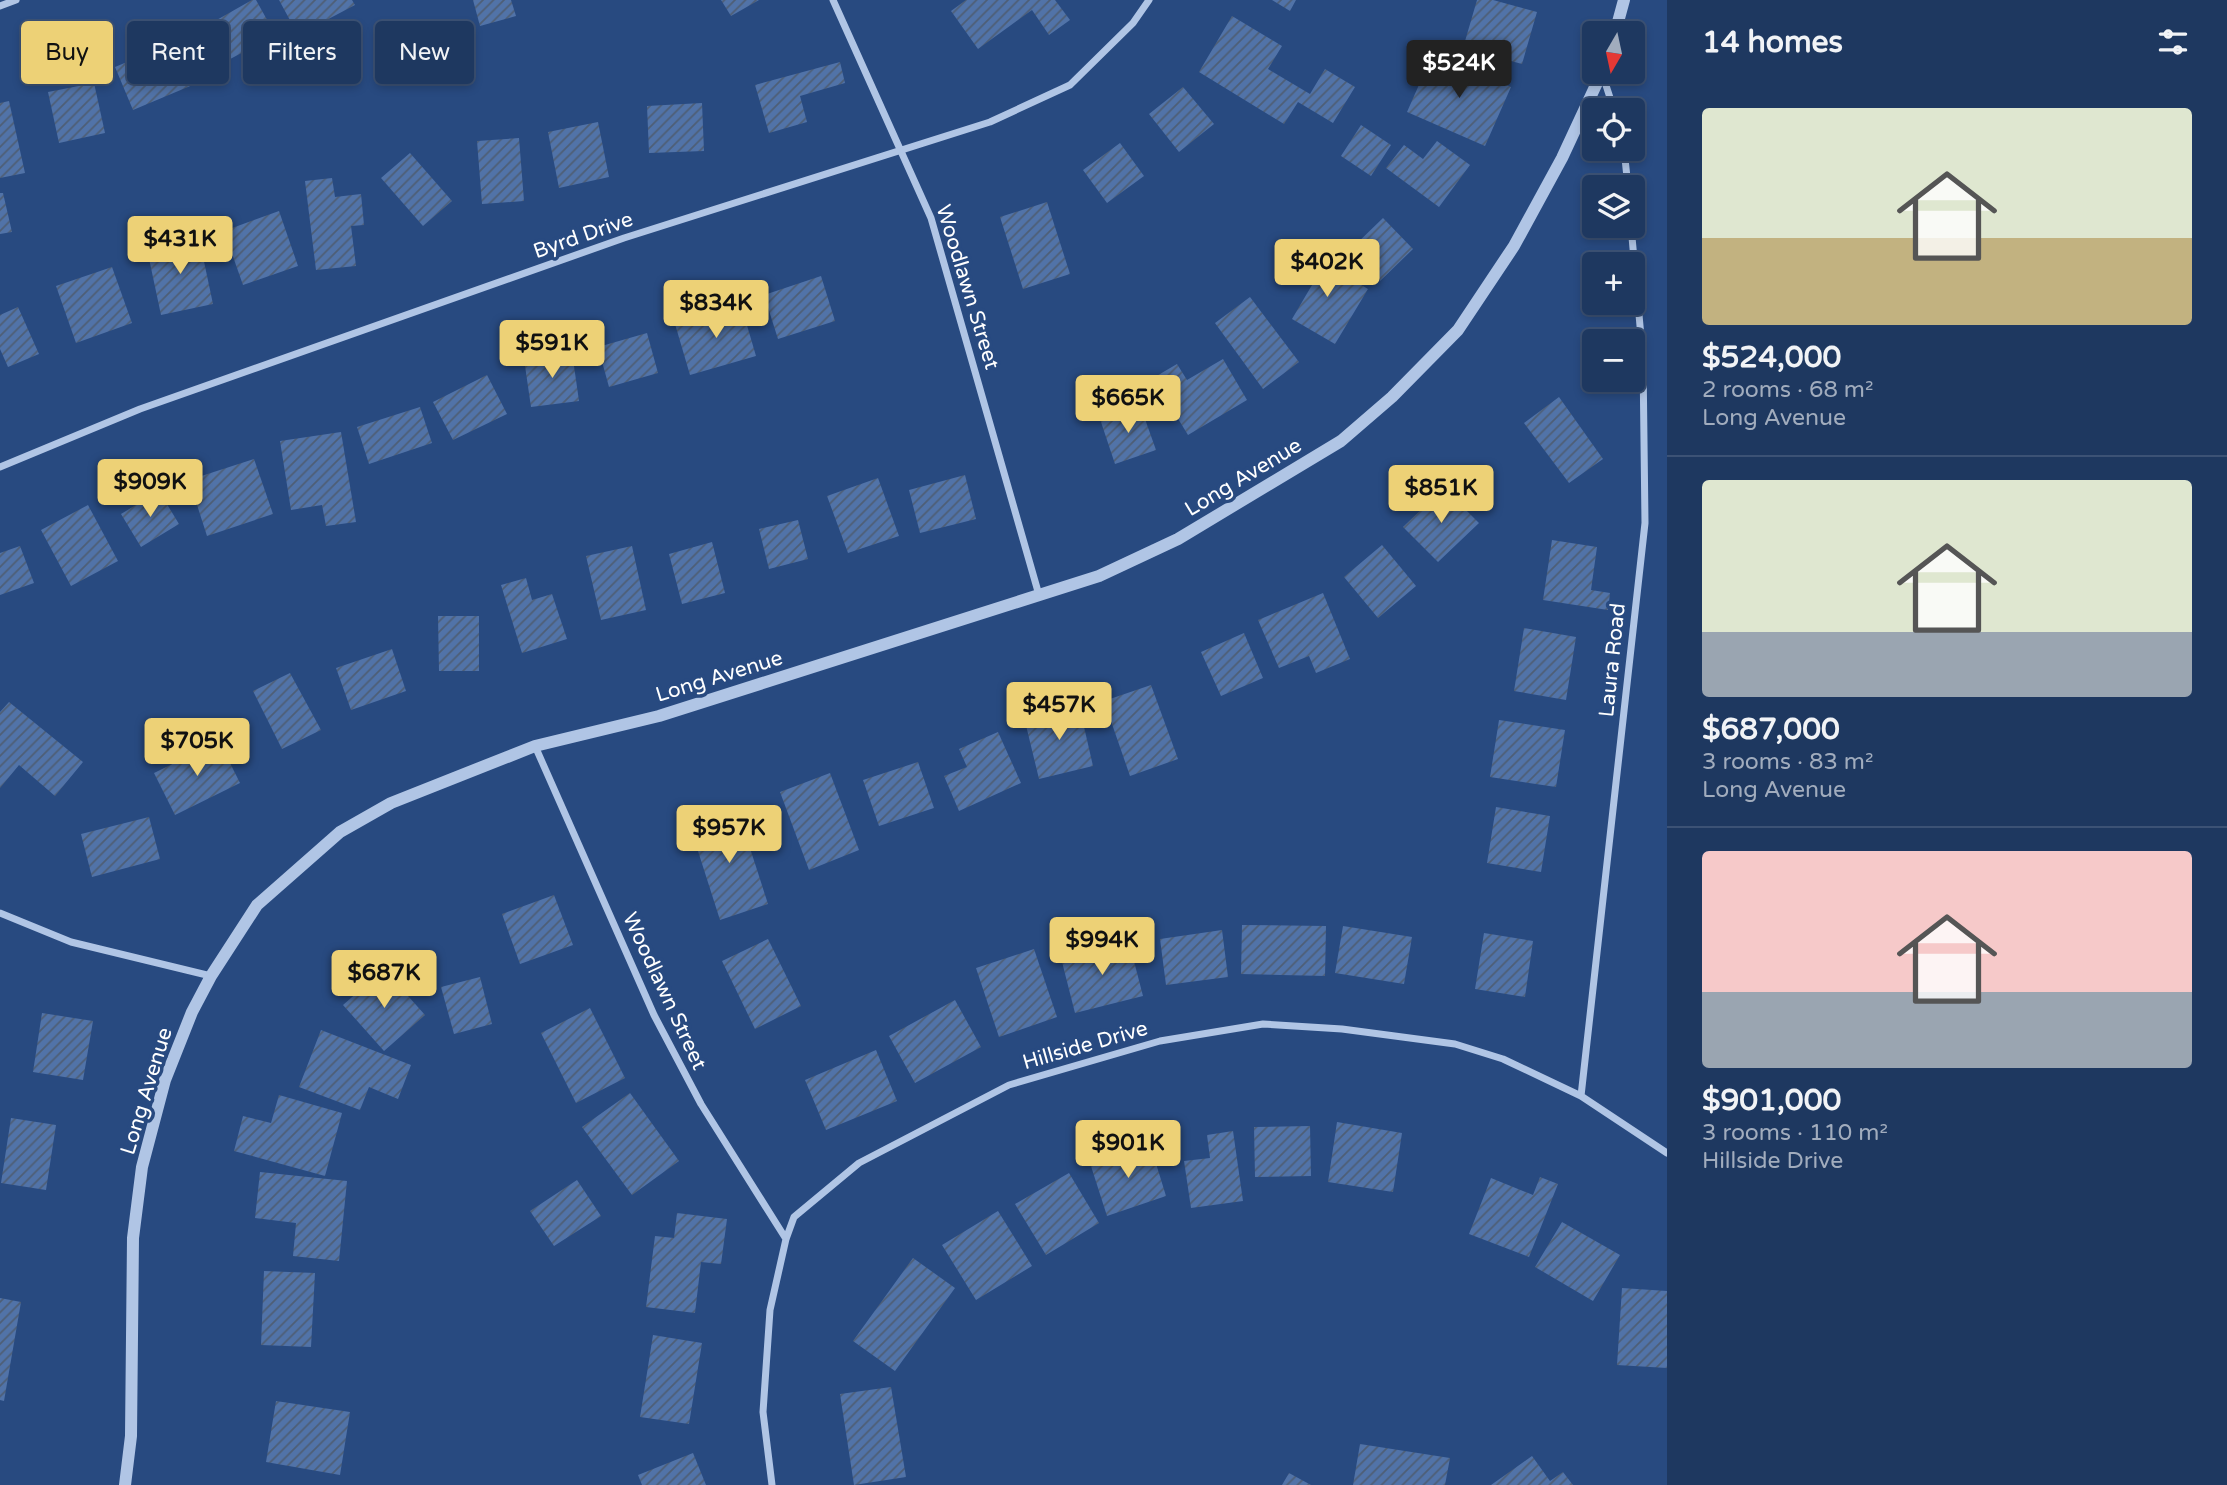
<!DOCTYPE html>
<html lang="en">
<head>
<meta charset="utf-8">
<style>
  :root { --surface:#1e3860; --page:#263f66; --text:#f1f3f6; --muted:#a1acbd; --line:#3c5275; --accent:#edd176 }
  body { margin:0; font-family:"Varela Round",sans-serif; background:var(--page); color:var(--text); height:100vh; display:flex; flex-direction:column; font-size:26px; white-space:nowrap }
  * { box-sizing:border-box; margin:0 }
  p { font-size:23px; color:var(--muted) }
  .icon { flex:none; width:38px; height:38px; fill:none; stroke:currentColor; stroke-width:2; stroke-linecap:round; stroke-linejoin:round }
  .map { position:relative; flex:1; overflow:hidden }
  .drawer { display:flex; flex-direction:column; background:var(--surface); width:560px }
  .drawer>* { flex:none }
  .banner { position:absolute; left:21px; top:21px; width:665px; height:63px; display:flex; gap:14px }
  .needle { width:46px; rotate:189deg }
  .controls { position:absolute; left:1582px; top:21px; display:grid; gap:14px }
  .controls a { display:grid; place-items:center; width:63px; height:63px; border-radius:7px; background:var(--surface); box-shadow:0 4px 10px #0003,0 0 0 2px var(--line); font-size:35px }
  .price { position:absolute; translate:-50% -60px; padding:0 16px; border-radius:7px; background:var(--accent); color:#111; font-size:23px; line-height:46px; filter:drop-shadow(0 2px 4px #0008) }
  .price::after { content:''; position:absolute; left:50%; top:42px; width:21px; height:16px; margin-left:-10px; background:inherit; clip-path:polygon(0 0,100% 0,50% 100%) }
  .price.on { background:#222; color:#fff }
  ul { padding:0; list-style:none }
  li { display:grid; align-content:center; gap:14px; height:371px; padding:0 35px }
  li+li { border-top:2px solid var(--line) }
  li span { display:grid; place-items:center; height:217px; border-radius:7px; color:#555 }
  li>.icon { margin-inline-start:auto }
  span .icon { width:126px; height:126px; fill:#fffc; stroke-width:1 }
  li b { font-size:30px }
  h2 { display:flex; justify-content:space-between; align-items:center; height:84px; padding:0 35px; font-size:30px }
  .tag { padding:0 24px; border-radius:7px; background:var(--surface); box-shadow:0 4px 10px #0003,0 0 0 2px var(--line); font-size:24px; line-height:63px }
  .tag.on { background:var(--accent); color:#111 }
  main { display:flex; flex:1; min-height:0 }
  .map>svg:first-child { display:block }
  .building { fill:url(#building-hatch) }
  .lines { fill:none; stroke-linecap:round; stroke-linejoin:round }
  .minor { stroke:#b0c5e5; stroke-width:7 }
  .tertiary { stroke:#b0c5e5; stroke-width:12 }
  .labels { text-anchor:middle; stroke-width:7; stroke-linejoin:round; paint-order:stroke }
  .street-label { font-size:21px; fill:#fff; stroke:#284a80 }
</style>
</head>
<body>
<main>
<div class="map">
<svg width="1667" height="1485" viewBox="0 0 1667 1485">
  <defs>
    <pattern id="building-hatch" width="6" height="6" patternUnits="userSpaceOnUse" patternTransform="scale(1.75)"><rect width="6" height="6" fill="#5173a8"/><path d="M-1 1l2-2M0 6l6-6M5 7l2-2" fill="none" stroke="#4e5e75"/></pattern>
  </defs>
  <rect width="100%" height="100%" fill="#284a80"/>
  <path class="building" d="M 252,0 L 256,0 L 285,52 L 274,59 L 264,41 L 219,65 L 199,30 Z
    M 279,0 L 352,0 L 355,5 L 298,35 Z
    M 473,0 L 511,0 L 516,16 L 480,26 Z
    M 721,0 L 759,0 L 731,16 Z
    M 966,0 L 1055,0 L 1070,20 L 1049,35 L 1032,10 L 978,49 L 951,11 Z
    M 1272,0 L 1296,0 L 1290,11 Z
    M 1477,0 L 1493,0 L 1537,12 L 1522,64 L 1463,48 Z
    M 1232,16 L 1282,46 L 1268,69 L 1310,94 L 1325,69 L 1355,87 L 1333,123 L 1298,102 L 1284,124 L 1199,72 Z
    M 177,41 L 195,84 L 133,110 L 115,67 Z
    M 1433,53 L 1511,87 L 1485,146 L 1407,112 Z
    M 840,62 L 845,83 L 800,96 L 807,122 L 769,133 L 755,85 Z
    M 94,83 L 105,133 L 59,143 L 48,92 Z
    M 1183,87 L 1214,124 L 1179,152 L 1149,114 Z
    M 9,101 L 25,173 L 0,178 L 0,103 Z
    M 702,103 L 704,151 L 649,153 L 647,106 Z
    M 598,122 L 609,177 L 559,188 L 548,132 Z
    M 1361,125 L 1391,145 L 1371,176 L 1341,156 Z
    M 519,138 L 524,201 L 482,204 L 477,141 Z
    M 1437,141 L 1470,165 L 1439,207 L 1386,168 L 1404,145 L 1423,159 Z
    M 1120,143 L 1144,176 L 1107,203 L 1083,170 Z
    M 410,153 L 452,201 L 423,226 L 381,178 Z
    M 332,178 L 335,197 L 361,194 L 364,225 L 351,226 L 356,266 L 316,270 L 305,181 Z
    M 0,193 L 3,193 L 12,232 L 0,234 Z
    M 1047,202 L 1070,274 L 1023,289 L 1000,217 Z
    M 279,211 L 298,266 L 243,285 L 224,231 Z
    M 1383,218 L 1413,249 L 1380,281 L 1350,250 Z
    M 199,238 L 213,304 L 161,315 L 147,249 Z
    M 1306,252 L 1368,289 L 1335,344 L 1292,319 L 1312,285 L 1293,275 Z
    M 112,267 L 132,323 L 76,343 L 56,286 Z
    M 821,276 L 835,321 L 778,339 L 764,295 Z
    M 1250,297 L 1299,362 L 1263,389 L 1215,323 Z
    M 741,305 L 756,356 L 690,375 L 675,324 Z
    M 18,307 L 39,354 L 8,367 L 0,349 L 0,315 Z
    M 647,333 L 658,373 L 609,387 L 598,347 Z
    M 572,352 L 579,401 L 531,407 L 524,359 Z
    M 1223,359 L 1247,400 L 1188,435 L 1153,378 L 1177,364 L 1187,380 Z
    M 487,375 L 507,414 L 453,440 L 433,402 Z
    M 1559,397 L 1603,459 L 1569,483 L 1524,423 Z
    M 1140,405 L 1156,450 L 1115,464 L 1100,419 Z
    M 420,407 L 432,443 L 369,464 L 357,427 Z
    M 341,432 L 356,522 L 326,526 L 322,505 L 291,510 L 280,441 Z
    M 254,459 L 273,514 L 207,536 L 189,480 Z
    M 965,475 L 976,519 L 920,533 L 909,490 Z
    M 878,478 L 899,536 L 848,553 L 827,496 Z
    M 1444,488 L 1479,523 L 1438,562 L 1403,527 Z
    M 159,491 L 179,524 L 141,547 L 121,514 Z
    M 88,505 L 118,561 L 71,586 L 41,530 Z
    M 798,520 L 808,559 L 769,569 L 759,529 Z
    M 1552,540 L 1597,547 L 1591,590 L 1610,593 L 1608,610 L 1543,600 Z
    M 712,542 L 725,593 L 682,604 L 669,554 Z
    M 1382,545 L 1416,586 L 1378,618 L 1344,577 Z
    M 20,546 L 34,583 L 0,595 L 0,553 Z
    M 632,546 L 646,610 L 601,620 L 586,556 Z
    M 526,578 L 532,600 L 552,594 L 567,639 L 522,653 L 501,585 Z
    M 1323,593 L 1350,659 L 1316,673 L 1309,656 L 1279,668 L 1258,620 Z
    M 438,616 L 479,616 L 479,671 L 439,671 Z
    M 1524,628 L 1576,637 L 1566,700 L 1514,691 Z
    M 1244,633 L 1263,678 L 1221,696 L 1201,652 Z
    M 392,649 L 406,691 L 351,710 L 336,668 Z
    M 290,673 L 321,730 L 282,749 L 253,691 Z
    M 1151,685 L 1178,759 L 1130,776 L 1104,701 Z
    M 9,702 L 83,762 L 55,796 L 19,765 L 0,788 L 0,712 Z
    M 1079,705 L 1093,766 L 1039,779 L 1024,717 Z
    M 1499,720 L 1565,730 L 1556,787 L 1490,777 Z
    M 998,732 L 1021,783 L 959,811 L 944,776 L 967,767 L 959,749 Z
    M 219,741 L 240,783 L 175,815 L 154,773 Z
    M 918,762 L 934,808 L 879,826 L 863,780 Z
    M 830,773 L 859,850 L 809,870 L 780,792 Z
    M 1496,807 L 1550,816 L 1541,872 L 1487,863 Z
    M 738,811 L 768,904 L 720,920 L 690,826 Z
    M 149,817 L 160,859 L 92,877 L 81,834 Z
    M 554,895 L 573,945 L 520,964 L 502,914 Z
    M 1242,925 L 1326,926 L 1325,976 L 1241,974 Z
    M 1343,926 L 1412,937 L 1404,984 L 1335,973 Z
    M 1222,930 L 1228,977 L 1166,985 L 1160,939 Z
    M 1484,933 L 1533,941 L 1525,997 L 1475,989 Z
    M 768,939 L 801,1006 L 755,1029 L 722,961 Z
    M 1129,942 L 1143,996 L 1075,1013 L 1061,958 Z
    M 1034,949 L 1057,1017 L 999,1037 L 976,968 Z
    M 384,969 L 425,1015 L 384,1051 L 343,1005 Z
    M 480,977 L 492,1024 L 454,1034 L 441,987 Z
    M 955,1000 L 981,1047 L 915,1083 L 889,1036 Z
    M 590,1008 L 625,1078 L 576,1103 L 541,1033 Z
    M 42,1013 L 93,1021 L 83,1080 L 33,1072 Z
    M 321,1030 L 411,1065 L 398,1099 L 369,1087 L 360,1110 L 299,1087 Z
    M 876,1050 L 897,1101 L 826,1130 L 805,1080 Z
    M 630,1093 L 679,1161 L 632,1195 L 582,1127 Z
    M 279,1095 L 342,1113 L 325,1176 L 234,1151 L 243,1116 L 271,1123 Z
    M 11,1118 L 56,1125 L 46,1190 L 1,1183 Z
    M 1337,1122 L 1402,1133 L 1393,1192 L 1328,1182 Z
    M 1310,1126 L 1311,1176 L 1255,1177 L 1254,1127 Z
    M 1233,1131 L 1243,1201 L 1191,1208 L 1184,1161 L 1210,1158 L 1207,1135 Z
    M 1150,1144 L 1166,1196 L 1107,1216 L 1090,1163 Z
    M 260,1172 L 347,1181 L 339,1261 L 293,1256 L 296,1223 L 255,1218 Z
    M 1069,1173 L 1099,1223 L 1046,1255 L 1015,1204 Z
    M 1540,1177 L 1558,1184 L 1529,1257 L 1469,1234 L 1491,1178 L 1533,1195 Z
    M 577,1180 L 601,1216 L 554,1246 L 530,1211 Z
    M 998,1211 L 1032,1266 L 976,1300 L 942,1245 Z
    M 677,1213 L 727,1219 L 721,1264 L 701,1262 L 695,1313 L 646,1307 L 655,1236 L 674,1238 Z
    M 1562,1222 L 1620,1255 L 1593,1301 L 1535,1267 Z
    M 913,1258 L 955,1288 L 895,1371 L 853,1341 Z
    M 264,1271 L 315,1273 L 311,1347 L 261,1345 Z
    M 1622,1288 L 1667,1291 L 1667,1368 L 1617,1365 Z
    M 0,1298 L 21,1302 L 4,1401 L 0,1400 Z
    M 653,1335 L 702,1343 L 689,1424 L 640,1417 Z
    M 891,1387 L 906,1477 L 854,1485 L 840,1394 Z
    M 276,1401 L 350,1412 L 340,1475 L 266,1462 Z
    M 1360,1444 L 1450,1458 L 1445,1485 L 1353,1485 Z
    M 693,1453 L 706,1485 L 642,1485 L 638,1475 Z
    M 1532,1456 L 1550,1481 L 1563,1472 L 1573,1485 L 1491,1485 Z
    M 1289,1473 L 1311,1485 L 1282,1485 Z"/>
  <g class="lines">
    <path class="minor" d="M 833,0 L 931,218 L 1039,595
      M 0,6 L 16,0
      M 1602,73 L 1614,110
      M 1624,149 L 1628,187
      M 0,467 L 140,409 L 624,238 L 990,122 L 1070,85 L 1133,23 L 1149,0
      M 535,746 L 654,1015 L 701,1104 L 786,1239
      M 0,913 L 71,942 L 211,976
      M 1581,1096 L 1645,523 L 1643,359 L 1631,226
      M 772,1485 L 763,1412 L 770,1310 L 786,1239 L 794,1217 L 859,1163 L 1009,1085 L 1160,1041 L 1263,1024 L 1342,1029 L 1455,1044 L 1503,1059 L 1581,1096 L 1667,1153"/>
    <path class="tertiary" d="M 1615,33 L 1624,0
      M 125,1485 L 131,1436 L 133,1238 L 142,1167 L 165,1080 L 192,1012 L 211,976 L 257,905 L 340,832 L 391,803 L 535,746 L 659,716 L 1099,576 L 1178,539 L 1341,441 L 1392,397 L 1458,330 L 1514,246 L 1562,158 L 1602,72"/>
  </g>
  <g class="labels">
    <g class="street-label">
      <text transform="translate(583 235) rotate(-19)" y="7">Byrd Drive</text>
      <text transform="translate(968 287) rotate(73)" y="7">Woodlawn Street</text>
      <text transform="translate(1243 477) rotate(-31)" y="7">Long Avenue</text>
      <text transform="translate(1612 660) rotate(-84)" y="7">Laura Road</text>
      <text transform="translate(719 676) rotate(-17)" y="7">Long Avenue</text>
      <text transform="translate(665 991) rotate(65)" y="7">Woodlawn Street</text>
      <text transform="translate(1085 1045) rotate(-16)" y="7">Hillside Drive</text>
      <text transform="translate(146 1091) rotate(-73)" y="7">Long Avenue</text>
    </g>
  </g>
</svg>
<div class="controls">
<a><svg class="needle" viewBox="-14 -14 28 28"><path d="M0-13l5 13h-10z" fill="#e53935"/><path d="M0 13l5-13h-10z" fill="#a1acbd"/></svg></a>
<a><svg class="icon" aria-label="locate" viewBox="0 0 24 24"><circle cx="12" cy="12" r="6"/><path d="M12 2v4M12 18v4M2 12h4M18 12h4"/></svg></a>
<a><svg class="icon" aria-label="layers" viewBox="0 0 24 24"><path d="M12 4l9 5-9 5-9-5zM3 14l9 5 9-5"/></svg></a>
<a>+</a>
<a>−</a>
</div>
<b class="price on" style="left:1459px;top:100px">$524K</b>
<b class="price" style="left:180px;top:276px">$431K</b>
<b class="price" style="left:1327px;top:299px">$402K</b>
<b class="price" style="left:716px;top:340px">$834K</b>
<b class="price" style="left:552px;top:380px">$591K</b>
<b class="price" style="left:1128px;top:435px">$665K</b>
<b class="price" style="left:150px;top:519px">$909K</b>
<b class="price" style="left:1441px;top:525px">$851K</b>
<b class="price" style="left:1059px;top:742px">$457K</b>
<b class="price" style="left:197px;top:778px">$705K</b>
<b class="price" style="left:729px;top:865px">$957K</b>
<b class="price" style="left:1102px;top:977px">$994K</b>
<b class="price" style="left:384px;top:1010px">$687K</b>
<b class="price" style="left:1128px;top:1180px">$901K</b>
<div class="banner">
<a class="tag on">Buy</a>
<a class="tag">Rent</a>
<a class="tag">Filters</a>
<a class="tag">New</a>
</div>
</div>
<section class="drawer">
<h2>14 homes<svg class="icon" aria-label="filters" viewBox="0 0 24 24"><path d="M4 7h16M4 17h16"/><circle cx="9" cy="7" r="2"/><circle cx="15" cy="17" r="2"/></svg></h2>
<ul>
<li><span style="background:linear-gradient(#dfe7d0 60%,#c2b280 0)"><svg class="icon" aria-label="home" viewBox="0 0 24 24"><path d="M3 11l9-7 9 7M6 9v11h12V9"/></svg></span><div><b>$524,000</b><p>2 rooms · 68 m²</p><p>Long Avenue</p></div></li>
<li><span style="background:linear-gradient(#dfe7d0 70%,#9aa5b1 0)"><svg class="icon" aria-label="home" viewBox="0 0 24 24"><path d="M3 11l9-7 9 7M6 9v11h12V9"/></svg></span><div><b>$687,000</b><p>3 rooms · 83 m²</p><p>Long Avenue</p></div></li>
<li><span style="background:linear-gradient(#f6c9c9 65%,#9aa5b1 0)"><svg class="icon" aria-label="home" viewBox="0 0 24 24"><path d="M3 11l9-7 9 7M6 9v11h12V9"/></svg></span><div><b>$901,000</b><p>3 rooms · 110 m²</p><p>Hillside Drive</p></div></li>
</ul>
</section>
</main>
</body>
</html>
